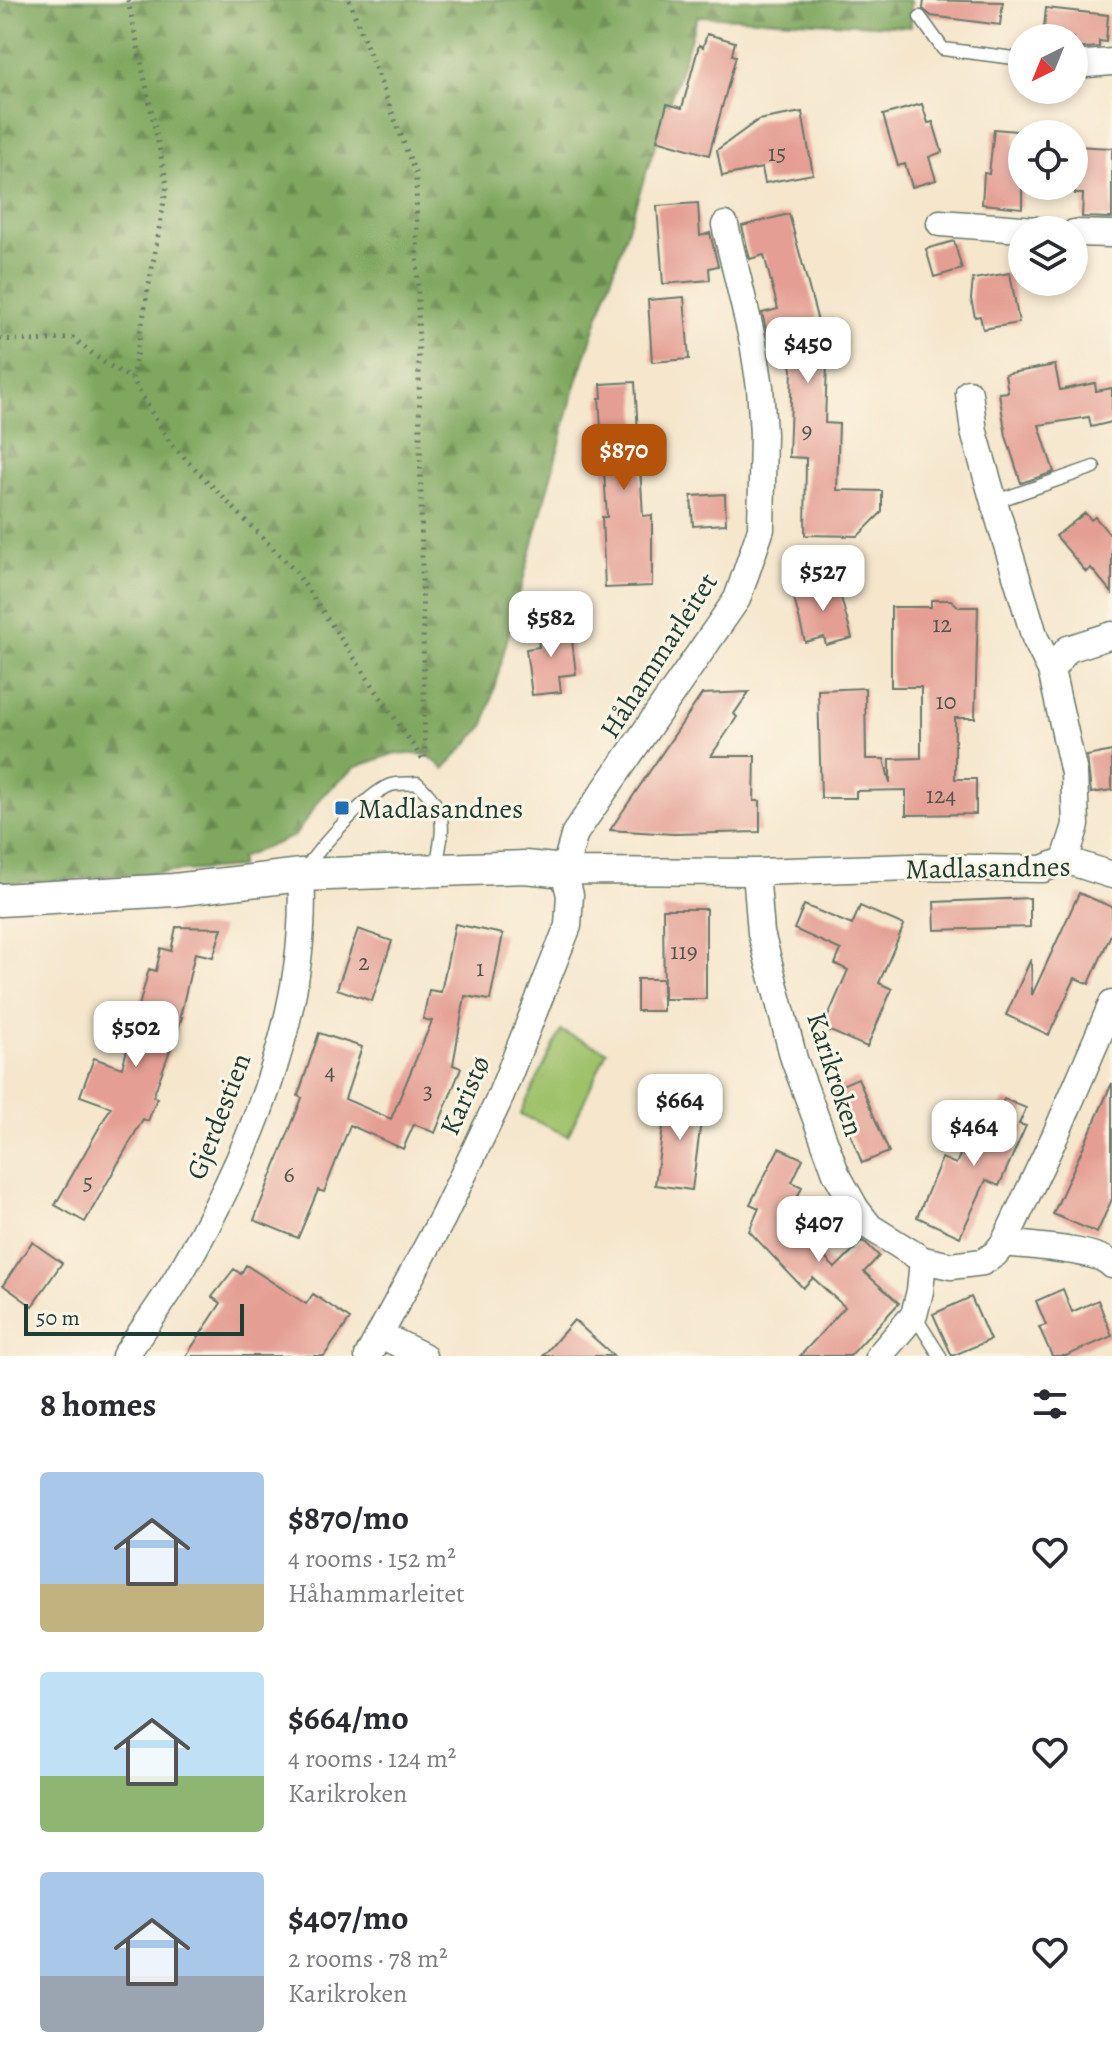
<!DOCTYPE html>
<html lang="en">
<head>
<meta charset="utf-8">
<style>
  :root { --surface:#fff; --page:#f2f2f3; --text:#2b2b33; --muted:#7c7c81; --accent:#b45309 }
  body { margin:0; font-family:Alegreya,serif; background:var(--page); color:var(--text); height:100vh; display:flex; flex-direction:column; font-size:30px; white-space:nowrap }
  * { box-sizing:border-box; margin:0 }
  p { font-size:26px; color:var(--muted) }
  .icon { flex:none; width:44px; height:44px; fill:none; stroke:currentColor; stroke-width:2; stroke-linecap:round; stroke-linejoin:round }
  .map { position:relative; height:1356px; overflow:hidden }
  .drawer { display:flex; flex-direction:column; background:var(--surface); flex:1 }
  .drawer>* { flex:none }
  .needle { width:52px; rotate:223deg }
  .buttons { position:absolute; left:1008px; top:24px; display:grid; gap:16px }
  .buttons a { display:grid; place-items:center; width:80px; height:80px; border-radius:50%; background:var(--surface); box-shadow:0 4px 12px #0003; font-size:40px }
  .scale { position:absolute; left:24px; bottom:20px; width:220px; box-sizing:border-box; padding-left:8px; border:4px solid #1f3d34; border-top:0; font-size:22px; line-height:28px; white-space:nowrap; color:#1f3d34; -webkit-text-stroke:6px #fcf5e5; paint-order:stroke }
  .price { position:absolute; translate:-50% -68px; padding:0 18px; border-radius:16px; background:#fff; color:#222; font-size:26px; line-height:52px; filter:drop-shadow(0 2px 4px #0008) }
  .price::after { content:''; position:absolute; left:50%; top:48px; width:24px; height:18px; margin-left:-12px; background:inherit; clip-path:polygon(0 0,100% 0,50% 100%) }
  .price.selected { background:var(--accent); color:#fff }
  ul { padding:0; list-style:none }
  li { display:flex; align-items:center; gap:24px; height:200px; padding:0 40px }
  li span { display:grid; place-items:center; flex:none; width:224px; height:160px; border-radius:8px; color:#555 }
  li>.icon { margin-inline-start:auto }
  span .icon { width:96px; height:96px; fill:#fffc; stroke-width:1 }
  li b { font-size:34px }
  h2 { display:flex; justify-content:space-between; align-items:center; height:96px; padding:0 40px; font-size:34px }
  .map>svg:first-child { display:block }
  .forest { fill:url(#forest-firs); stroke:#4f7249; stroke-width:2 }
  .park { fill:#9fc16a; stroke:#5f7f4f; stroke-width:2 }
  .building { fill:#e49e93 }
  .lines { fill:none; stroke-linecap:round; stroke-linejoin:round }
  .service-casing { stroke:#6a7869; stroke-width:15 }
  .minor-casing { stroke:#6a7869; stroke-width:29 }
  .tertiary-casing { stroke:#6a7869; stroke-width:35 }
  .path { stroke:#6a7869; stroke-width:5; stroke-dasharray:2 6; stroke-linecap:butt }
  .service { stroke:#fff; stroke-width:12 }
  .minor { stroke:#fff; stroke-width:26 }
  .tertiary { stroke:#fff; stroke-width:32 }
  .poi-dot { fill:#1f6fb2; stroke:#fcf5e5; stroke-width:3 }
  .labels { text-anchor:middle; stroke-width:6; stroke-linejoin:round; paint-order:stroke }
  .number-label { font-size:24px; fill:#50554c }
  .street-label { font-size:28px; fill:#1f3d34; stroke:#fcf5e5 }
  .poi-label { font-size:28px; fill:#1f3d34; stroke:#fcf5e5; text-anchor:start }
</style>
</head>
<body>
<div class="map">
<svg width="1112" height="1356" viewBox="0 0 1112 1356">
  <defs>
    <pattern id="forest-firs" width="22" height="20" patternUnits="userSpaceOnUse" patternTransform="scale(2)"><rect width="22" height="20" fill="#7fa75e"/><path d="M5 1l3.5 6h-7zM16 11l3.5 6h-7z" fill="#67894e"/></pattern>
  </defs>
  <rect width="100%" height="100%" fill="#fcf5e5"/>
  <filter id="ink" filterUnits="userSpaceOnUse"><feTurbulence type="fractalNoise" baseFrequency=".0125" numOctaves="2"/><feDisplacementMap in="SourceGraphic" scale="16" xChannelSelector="R" yChannelSelector="G"/><feConvolveMatrix kernelMatrix="1 2 1 2 8 2 1 2 1" color-interpolation-filters="sRGB"/></filter>
  <filter id="wash" filterUnits="userSpaceOnUse"><feTurbulence type="fractalNoise" baseFrequency=".006" numOctaves="4" result="noise"/><feDisplacementMap in="SourceGraphic" scale="32" xChannelSelector="R" yChannelSelector="G"/><feGaussianBlur stdDeviation="1.8" result="paint"/><feColorMatrix in="noise" values="0 0 0 0 0 0 0 0 0 0 0 0 0 0 0 0 0 1.4 0 .05"/><feComposite in="paint" operator="in"/></filter>
  <g filter="url(#wash)">
    <rect width="100%" height="100%" fill="#f5e6cc"/>
    <path class="forest" d="M 0,0 L 911,0 L 911,27 L 698,16 L 573,394 L 484,726 L 444,769 L 428,755 L 396,753 L 356,767 L 324,794 L 295,836 L 240,858 L 240,867 L 0,884 Z"/>
    <path class="park" d="M 561,1031 L 607,1051 L 568,1136 L 520,1114 Z"/>
    <g id="blocks">
      <path class="building" d="M 924,0 L 1003,2 L 1000,25 L 931,16 L 923,9 Z
        M 1046,8 L 1108,15 L 1106,42 L 1099,41 L 1099,47 L 1074,49 L 1074,38 L 1043,38 Z
        M 707,34 L 735,42 L 732,55 L 736,56 L 709,155 L 657,140 L 667,104 L 682,108 L 699,45 L 703,47 Z
        M 922,104 L 928,123 L 933,122 L 942,152 L 929,157 L 936,180 L 912,187 L 905,164 L 898,166 L 883,115 Z
        M 802,112 L 813,174 L 765,183 L 762,168 L 722,176 L 717,150 L 758,120 Z
        M 994,129 L 1016,131 L 1014,155 L 1022,156 L 1022,208 L 982,204 L 984,173 L 989,174 Z
        M 1074,146 L 1112,148 L 1112,218 L 1082,217 L 1083,194 L 1075,194 Z
        M 698,203 L 700,236 L 710,233 L 718,266 L 709,268 L 710,280 L 663,284 L 657,206 Z
        M 789,214 L 829,362 L 827,362 L 825,423 L 839,424 L 837,490 L 882,491 L 882,512 L 858,536 L 805,535 L 806,458 L 789,457 L 792,369 L 785,342 L 770,346 L 762,313 L 778,309 L 764,255 L 750,259 L 742,226 Z
        M 954,241 L 962,269 L 934,277 L 926,249 Z
        M 1010,273 L 1019,323 L 983,329 L 980,316 L 975,317 L 971,299 L 973,279 Z
        M 684,297 L 689,359 L 652,362 L 648,300 Z
        M 1055,365 L 1060,390 L 1095,383 L 1096,391 L 1112,388 L 1112,422 L 1091,427 L 1089,417 L 1039,425 L 1054,472 L 1021,483 L 1006,436 L 999,393 L 1008,392 L 1005,374 Z
        M 635,382 L 643,516 L 652,515 L 652,586 L 605,588 L 602,517 L 607,517 L 599,398 L 602,398 L 601,384 Z
        M 725,494 L 726,524 L 693,526 L 691,496 Z
        M 1085,513 L 1091,520 L 1095,517 L 1112,537 L 1112,593 L 1091,568 L 1086,572 L 1056,536 Z
        M 836,579 L 852,638 L 826,645 L 824,637 L 805,642 L 794,598 L 799,597 L 797,589 Z
        M 931,600 L 951,600 L 959,607 L 978,607 L 975,718 L 955,718 L 955,779 L 976,779 L 976,814 L 906,815 L 906,790 L 856,791 L 856,798 L 821,798 L 818,690 L 865,688 L 866,759 L 884,759 L 890,783 L 890,759 L 921,758 L 921,687 L 891,687 L 891,607 L 931,607 Z
        M 570,623 L 576,674 L 559,676 L 561,692 L 532,695 L 526,649 L 539,647 L 537,627 Z
        M 749,692 L 734,714 L 737,717 L 711,756 L 755,756 L 754,801 L 760,801 L 760,832 L 673,834 L 610,830 L 702,694 Z
        M 1112,751 L 1112,790 L 1091,793 L 1087,756 Z
        M 1079,893 L 1112,907 L 1112,932 L 1089,984 L 1075,978 L 1049,1035 L 1006,1015 L 1031,959 L 1032,995 Z
        M 1030,898 L 1030,927 L 935,930 L 934,902 Z
        M 804,905 L 852,925 L 860,906 L 904,925 L 879,983 L 892,989 L 867,1047 L 823,1028 L 848,970 L 835,964 L 841,950 L 794,929 Z
        M 663,909 L 706,909 L 706,999 L 664,999 Z
        M 455,924 L 503,934 L 490,1000 L 465,996 L 453,1065 L 461,1068 L 435,1133 L 414,1124 L 403,1149 L 350,1125 L 324,1192 L 318,1190 L 298,1238 L 254,1220 L 302,1098 L 298,1096 L 319,1033 L 362,1047 L 345,1099 L 391,1119 L 432,1021 L 423,1019 L 429,990 L 441,992 Z
        M 176,927 L 222,928 L 213,957 L 195,953 L 180,1017 L 182,1017 L 153,1097 L 157,1098 L 148,1121 L 143,1119 L 85,1222 L 55,1205 L 111,1107 L 80,1096 L 94,1058 L 122,1068 L 149,969 L 156,971 L 161,948 L 171,951 Z
        M 358,929 L 392,941 L 372,1001 L 337,989 Z
        M 637,979 L 663,979 L 663,1011 L 637,1011 Z
        M 858,1078 L 889,1152 L 862,1163 L 832,1089 Z
        M 1112,1083 L 1112,1199 L 1097,1233 L 1053,1214 Z
        M 670,1094 L 704,1098 L 692,1190 L 655,1185 L 665,1113 L 668,1113 Z
        M 1004,1099 L 1026,1108 L 1019,1124 L 1026,1126 L 999,1186 L 986,1180 L 960,1237 L 917,1217 L 942,1158 L 956,1164 L 981,1107 L 997,1114 Z
        M 779,1148 L 803,1159 L 792,1182 L 802,1187 L 787,1220 L 835,1268 L 862,1241 L 866,1243 L 879,1256 L 864,1272 L 899,1303 L 850,1356 L 800,1356 L 845,1307 L 813,1278 L 803,1288 L 749,1231 L 759,1208 L 750,1204 Z
        M 32,1242 L 62,1263 L 32,1306 L 3,1285 Z
        M 246,1265 L 306,1304 L 313,1294 L 350,1319 L 324,1356 L 186,1356 L 221,1303 L 212,1297 L 234,1269 L 241,1274 Z
        M 1063,1289 L 1072,1312 L 1098,1300 L 1112,1336 L 1066,1356 L 1052,1356 L 1039,1327 L 1046,1325 L 1036,1301 Z
        M 971,1297 L 990,1340 L 952,1356 L 933,1314 Z
        M 574,1320 L 614,1356 L 543,1356 Z"/>
    </g>
  </g>
  <g filter="url(#ink)">
    <use href="#blocks" fill-opacity="0" stroke="#6a7869" stroke-width="2"/>
    <g class="lines">
      <defs>
        <path id="service" d="M 920,17 L 943,49 L 1022,59
          M 994,502 L 1094,467
          M 305,870 C 317,850 369,792 391,785 C 399,783 409,784 417,783 C 450,813 443,827 436,868
          M 914,1315 L 940,1356"/>
        <path id="minor" d="M 1074,65 L 1112,62
          M 940,223 L 1036,230
          M 1074,233 L 1112,234
          M 969,393 L 974,432 L 994,502 L 1035,638 L 1051,670 L 1074,773 L 1076,825 L 1065,860
          M 1051,670 L 1068,649 L 1112,635
          M 564,871 L 575,833 L 737,599 L 761,529 L 763,434 L 760,387 L 753,342 L 725,225
          M 564,871 L 756,872 L 912,867 L 1043,869 L 1065,860 L 1112,875
          M 756,872 L 761,933 L 794,1059 L 836,1173 L 856,1209 L 870,1227 L 923,1260 L 951,1266 L 983,1262 L 995,1254 L 1004,1243 L 1055,1136 L 1112,1004
          M 1004,1243 C 1027,1246 1098,1249 1112,1265
          M 381,1335 L 423,1356
          M 125,1356 C 141,1332 158,1309 173,1285 C 244,1168 310,1015 301,875
          M 368,1356 L 443,1217 L 498,1102 L 568,926 L 570,895 L 564,871
          M 879,1356 L 914,1315 L 920,1291 L 923,1260"/>
        <path id="tertiary" d="M 0,900 L 174,890 L 301,875 L 525,867 L 564,871"/>
      </defs>
      <use href="#service" class="service-casing"/>
      <use href="#minor" class="minor-casing"/>
      <use href="#tertiary" class="tertiary-casing"/>
      <path class="path" d="M 128,0 L 167,185 L 132,379 L 170,443 L 296,572 L 425,763
        M 349,0 L 416,175 L 425,762
        M 0,339 L 35,341 L 73,338 L 103,362 L 132,379"/>
      <use href="#service" class="service"/>
      <use href="#minor" class="minor"/>
      <use href="#tertiary" class="tertiary"/>
    </g>
  </g>
  <rect class="poi-dot" x="334" y="800" width="16" height="16" rx="4"/>
  <g class="labels">
    <g class="number-label">
      <text x="777" y="161">15</text>
      <text x="807" y="438">9</text>
      <text x="942" y="632">12</text>
      <text x="946" y="709">10</text>
      <text x="941" y="803">124</text>
      <text x="684" y="959">119</text>
      <text x="364" y="970">2</text>
      <text x="480" y="976">1</text>
      <text x="330" y="1079">4</text>
      <text x="428" y="1099">3</text>
      <text x="289" y="1182">6</text>
      <text x="88" y="1190">5</text>
    </g>
    <g class="street-label">
      <text transform="translate(658 655) rotate(-57)" y="10">Håhammarleitet</text>
      <text transform="translate(988 867) rotate(-1)" y="10">Madlasandnes</text>
      <text transform="translate(836 1074) rotate(72)" y="10">Karikroken</text>
      <text transform="translate(464 1095) rotate(-66)" y="10">Karistø</text>
      <text transform="translate(218 1116) rotate(-69)" y="10">Gjerdestien</text>
    </g>
    <g class="poi-label">
      <text x="358" y="818">Madlasandnes</text>
    </g>
  </g>
</svg>
<div class="buttons">
<a><svg class="needle" viewBox="-14 -14 28 28"><path d="M0-13l5 13h-10z" fill="#e53935"/><path d="M0 13l5-13h-10z" fill="#7c7c81"/></svg></a>
<a><svg class="icon" aria-label="locate" viewBox="0 0 24 24"><circle cx="12" cy="12" r="6"/><path d="M12 2v4M12 18v4M2 12h4M18 12h4"/></svg></a>
<a><svg class="icon" aria-label="layers" viewBox="0 0 24 24"><path d="M12 4l9 5-9 5-9-5zM3 14l9 5 9-5"/></svg></a>
</div>
<div class="scale">50 m</div>
<b class="price" style="left:808px;top:385px">$450</b>
<b class="price selected" style="left:624px;top:492px">$870</b>
<b class="price" style="left:823px;top:613px">$527</b>
<b class="price" style="left:551px;top:659px">$582</b>
<b class="price" style="left:136px;top:1069px">$502</b>
<b class="price" style="left:680px;top:1142px">$664</b>
<b class="price" style="left:974px;top:1168px">$464</b>
<b class="price" style="left:819px;top:1264px">$407</b>
</div>
<section class="drawer">
<h2>8 homes<svg class="icon" aria-label="filters" viewBox="0 0 24 24"><path d="M4 7h16M4 17h16"/><circle cx="9" cy="7" r="2"/><circle cx="15" cy="17" r="2"/></svg></h2>
<ul>
<li><span style="background:linear-gradient(#a9c7e8 70%,#c2b280 0)"><svg class="icon" aria-label="home" viewBox="0 0 24 24"><path d="M3 11l9-7 9 7M6 9v11h12V9"/></svg></span><div><b>$870/mo</b><p>4 rooms · 152 m²</p><p>Håhammarleitet</p></div><svg class="icon" aria-label="heart" viewBox="0 0 24 24"><path d="M12 20l-8-8c-3-5 5-10 8-4 3-6 11-1 8 4z"/></svg></li>
<li><span style="background:linear-gradient(#bfe0f5 65%,#8fb573 0)"><svg class="icon" aria-label="home" viewBox="0 0 24 24"><path d="M3 11l9-7 9 7M6 9v11h12V9"/></svg></span><div><b>$664/mo</b><p>4 rooms · 124 m²</p><p>Karikroken</p></div><svg class="icon" aria-label="heart" viewBox="0 0 24 24"><path d="M12 20l-8-8c-3-5 5-10 8-4 3-6 11-1 8 4z"/></svg></li>
<li><span style="background:linear-gradient(#a9c7e8 65%,#9aa5b1 0)"><svg class="icon" aria-label="home" viewBox="0 0 24 24"><path d="M3 11l9-7 9 7M6 9v11h12V9"/></svg></span><div><b>$407/mo</b><p>2 rooms · 78 m²</p><p>Karikroken</p></div><svg class="icon" aria-label="heart" viewBox="0 0 24 24"><path d="M12 20l-8-8c-3-5 5-10 8-4 3-6 11-1 8 4z"/></svg></li>
</ul>
</section>
</body>
</html>
